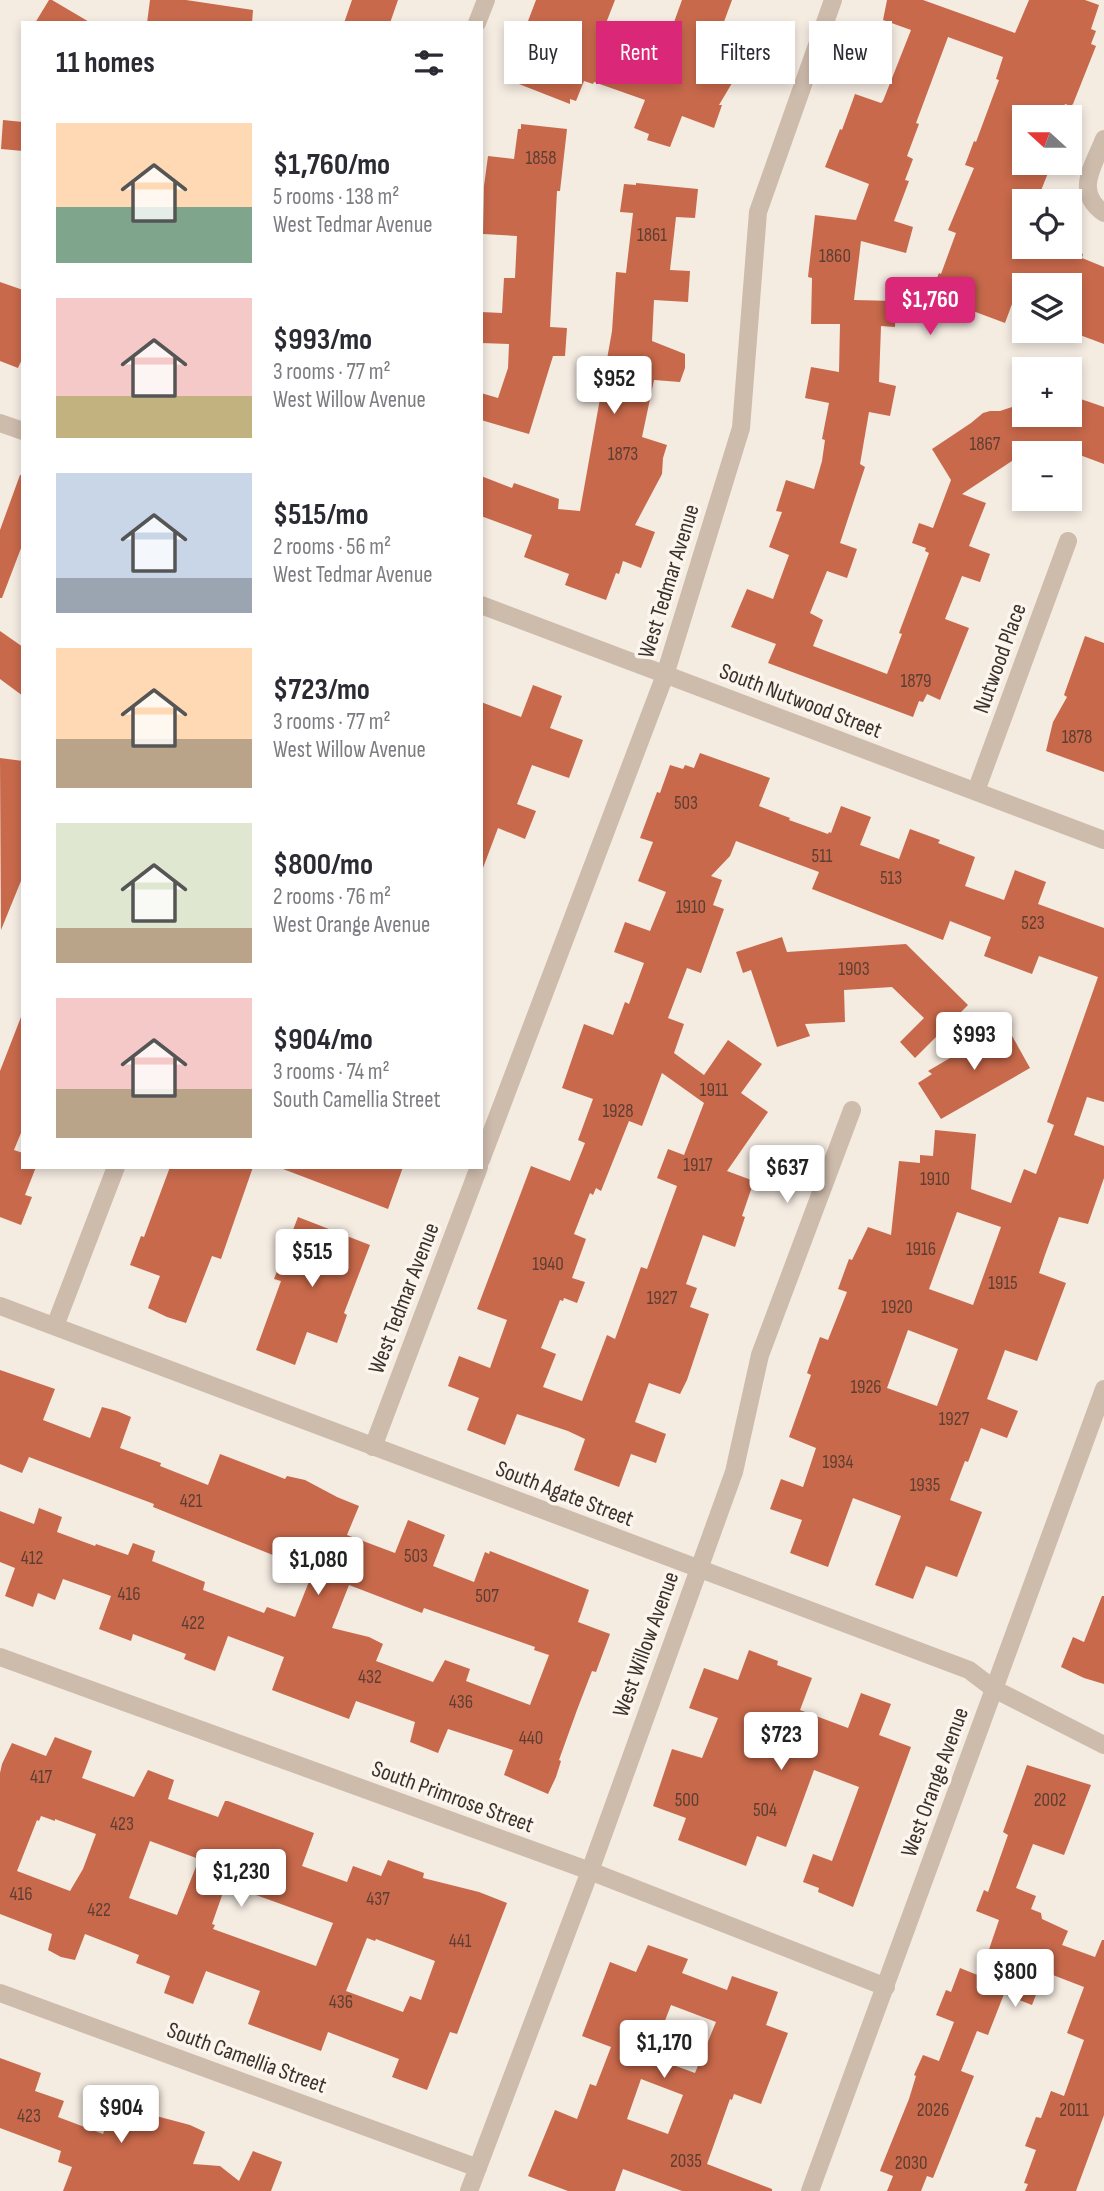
<!DOCTYPE html>
<html lang="en">
<head>
<meta charset="utf-8">
<style>
  :root { --surface:#fff; --page:#f2f2f3; --text:#2b2b33; --muted:#7c7c81; --accent:#db2777 }
  body { margin:0; font-family:"Sofia Sans Condensed",sans-serif; background:var(--page); color:var(--text); height:100vh; display:flex; flex-direction:column; font-size:26px; white-space:nowrap }
  * { box-sizing:border-box; margin:0 }
  p { font-size:23px; color:var(--muted) }
  .icon { flex:none; width:38px; height:38px; fill:none; stroke:currentColor; stroke-width:2; stroke-linecap:round; stroke-linejoin:round }
  .map { position:relative; flex:1; overflow:hidden }
  .sheet { position:absolute; left:21px; top:21px; width:462px; height:1148px; display:flex; flex-direction:column; background:var(--surface); border-radius:0px; box-shadow:0 4px 10px #0003 }
  .sheet>* { flex:none }
  .top-card { position:absolute; left:504px; top:21px; width:494px; height:63px; display:flex; gap:14px }
  .needle { width:46px; rotate:291deg }
  .controls { position:absolute; left:1012px; top:105px; display:grid; gap:14px }
  .controls a { display:grid; place-items:center; width:70px; height:70px; border-radius:0px; background:var(--surface); box-shadow:0 4px 10px #0003; font-size:35px }
  .price { position:absolute; translate:-50% -60px; padding:0 16px; border-radius:7px; background:#fff; color:#222; font-size:23px; line-height:46px; filter:drop-shadow(0 2px 4px #0008) }
  .price::after { content:''; position:absolute; left:50%; top:42px; width:21px; height:16px; margin-left:-10px; background:inherit; clip-path:polygon(0 0,100% 0,50% 100%) }
  .price.current { background:var(--accent); color:#fff }
  ul { padding:0; list-style:none }
  li { display:flex; align-items:center; gap:21px; height:175px; padding:0 35px }
  li span { display:grid; place-items:center; flex:none; width:196px; height:140px; border-radius:0px; color:#555 }
  li>.icon { margin-inline-start:auto }
  span .icon { width:84px; height:84px; fill:#fffc; stroke-width:1 }
  li b { font-size:30px }
  h2 { display:flex; justify-content:space-between; align-items:center; height:84px; padding:0 35px; font-size:30px }
  .tag { padding:0 24px; border-radius:0px; background:var(--surface); box-shadow:0 4px 10px #0003; font-size:24px; line-height:63px }
  .tag.current { background:var(--accent); color:#fff }
  .map>svg:first-child { display:block }
  .building { fill:#c8694b; fill-rule:evenodd }
  .lines { fill:none; stroke-linecap:round; stroke-linejoin:round }
  .minor { stroke:#cdbbac; stroke-width:18 }
  .labels { text-anchor:middle; stroke-width:7; stroke-linejoin:round; paint-order:stroke }
  .number-label { font-size:19px; fill:#5e3e33 }
  .street-label { font-size:23px; fill:#3b302b; stroke:#fbf5ee }
</style>
</head>
<body>
<div class="map">
<svg width="1104" height="2191" viewBox="0 0 1104 2191">
  <rect width="100%" height="100%" fill="#f4ebe1"/>
  <path class="building" d="M 49,0 L 52,0 L 91,23 L 35,23 Z
    M 150,0 L 186,0 L 253,10 L 252,23 L 147,23 Z
    M 352,0 L 398,0 L 390,23 L 344,23 Z
    M 536,0 L 615,0 L 601,36 L 614,41 L 606,61 L 650,78 L 660,61 L 682,0 L 732,0 L 715,46 L 741,58 L 738,73 L 719,105 L 722,105 L 714,128 L 682,116 L 670,147 L 647,140 L 649,134 L 634,128 L 645,100 L 594,82 L 593,84 L 584,81 L 576,101 L 570,99 L 570,104 L 506,79 Z
    M 887,0 L 923,0 L 1015,33 L 1029,0 L 1085,0 L 1099,5 L 1091,29 L 1096,31 L 1091,44 L 1096,46 L 1073,104 L 1071,106 L 1065,104 L 1060,117 L 1024,117 L 1024,163 L 1046,163 L 1043,171 L 1048,173 L 1040,193 L 1037,192 L 1033,201 L 1024,201 L 1024,247 L 1064,247 L 1083,254 L 1082,258 L 1104,267 L 1104,344 L 1069,331 L 1069,285 L 1019,285 L 1005,323 L 930,295 L 939,273 L 941,274 L 956,233 L 948,230 L 974,168 L 965,165 L 974,141 L 976,142 L 999,80 L 996,79 L 1003,57 L 948,37 L 916,123 L 919,124 L 907,156 L 913,159 L 905,180 L 909,181 L 894,221 L 913,227 L 906,253 L 861,241 L 854,300 L 896,301 L 895,327 L 881,326 L 879,382 L 896,386 L 890,416 L 869,412 L 860,464 L 865,467 L 840,543 L 857,549 L 847,578 L 827,571 L 810,613 L 823,620 L 813,646 L 887,674 L 902,634 L 899,633 L 929,553 L 925,551 L 926,548 L 912,543 L 919,523 L 933,528 L 951,480 L 932,449 L 971,423 L 983,413 L 990,411 L 1000,411 L 1024,403 L 1024,415 L 1069,415 L 1069,395 L 1104,407 L 1104,464 L 1042,441 L 962,494 L 986,503 L 969,546 L 990,554 L 980,582 L 962,576 L 945,619 L 969,628 L 940,700 L 927,694 L 923,702 L 919,701 L 913,717 L 768,663 L 776,644 L 731,627 L 747,589 L 773,599 L 789,555 L 769,547 L 782,512 L 776,511 L 786,480 L 814,489 L 822,461 L 825,440 L 822,439 L 829,403 L 805,398 L 811,367 L 839,372 L 840,324 L 811,324 L 812,278 L 808,277 L 815,215 L 856,220 L 869,184 L 825,167 L 840,129 L 842,130 L 855,94 L 881,103 L 883,101 L 911,30 L 883,20 Z
    M 3,120 L 23,122 L 23,151 L 1,149 Z
    M 521,124 L 567,129 L 560,191 L 557,191 L 550,327 L 567,328 L 565,356 L 553,356 L 529,434 L 481,420 L 481,393 L 498,398 L 508,368 L 509,344 L 481,343 L 481,312 L 502,313 L 504,278 L 515,278 L 517,236 L 483,234 L 484,186 L 488,156 L 514,159 L 518,129 L 521,129 Z
    M 636,183 L 698,189 L 695,218 L 676,217 L 670,270 L 690,271 L 688,302 L 654,300 L 652,341 L 685,354 L 685,368 L 680,382 L 654,380 L 642,437 L 667,445 L 663,458 L 662,474 L 635,525 L 655,532 L 641,568 L 623,561 L 619,574 L 616,573 L 606,600 L 565,585 L 569,574 L 524,557 L 532,535 L 481,516 L 481,476 L 512,488 L 514,483 L 559,499 L 558,509 L 580,511 L 612,331 L 616,272 L 626,273 L 633,213 L 620,212 L 624,184 L 636,185 Z
    M 0,282 L 23,290 L 23,357 L 18,368 L 0,361 Z
    M 20,475 L 23,475 L 23,543 L 2,598 L 0,598 L 0,530 Z
    M 0,631 L 23,647 L 23,696 L 0,679 Z
    M 1085,636 L 1104,643 L 1104,772 L 1046,751 L 1053,722 L 1067,697 L 1064,695 Z
    M 533,685 L 562,696 L 550,728 L 583,740 L 569,778 L 532,765 L 517,804 L 536,811 L 525,839 L 498,828 L 483,868 L 481,867 L 481,702 L 521,717 Z
    M 700,753 L 770,778 L 759,806 L 790,818 L 789,820 L 828,834 L 829,832 L 831,833 L 841,806 L 871,817 L 860,845 L 899,859 L 910,829 L 940,840 L 938,843 L 975,857 L 965,886 L 1004,900 L 1015,870 L 1046,882 L 1038,904 L 1104,928 L 1104,1102 L 1087,1097 L 1074,1135 L 1104,1146 L 1104,1178 L 1088,1224 L 1059,1217 L 1045,1255 L 1039,1273 L 1066,1283 L 1037,1361 L 1005,1350 L 987,1399 L 1018,1411 L 1007,1438 L 981,1428 L 968,1462 L 965,1461 L 950,1500 L 982,1512 L 957,1577 L 926,1566 L 913,1599 L 875,1585 L 901,1516 L 853,1498 L 828,1567 L 790,1553 L 802,1520 L 770,1509 L 781,1479 L 803,1487 L 816,1448 L 789,1437 L 811,1375 L 807,1373 L 820,1337 L 828,1340 L 847,1292 L 838,1289 L 849,1259 L 852,1260 L 868,1227 L 891,1235 L 899,1161 L 920,1163 L 920,1155 L 933,1156 L 935,1130 L 976,1134 L 971,1189 L 1011,1203 L 1024,1169 L 1036,1174 L 1054,1125 L 1047,1122 L 1098,977 L 1039,956 L 1032,974 L 984,956 L 991,937 L 950,921 L 943,940 L 812,889 L 819,872 L 736,841 L 730,856 L 711,876 L 722,880 L 713,905 L 724,909 L 701,973 L 687,968 L 668,1018 L 684,1024 L 674,1053 L 704,1075 L 728,1040 L 762,1064 L 741,1093 L 768,1112 L 727,1171 L 754,1181 L 742,1216 L 745,1217 L 735,1247 L 703,1235 L 686,1284 L 697,1288 L 690,1307 L 709,1314 L 687,1380 L 680,1394 L 649,1383 L 635,1422 L 666,1434 L 656,1463 L 631,1454 L 619,1487 L 574,1470 L 585,1439 L 568,1431 L 517,1414 L 505,1445 L 467,1430 L 479,1398 L 448,1386 L 459,1356 L 490,1368 L 507,1320 L 477,1309 L 531,1166 L 570,1181 L 585,1143 L 578,1140 L 593,1099 L 562,1088 L 584,1024 L 613,1035 L 625,1002 L 629,1004 L 644,963 L 614,952 L 625,922 L 650,931 L 666,892 L 638,881 L 653,842 L 640,838 L 657,792 L 660,793 L 670,765 L 683,769 L 685,765 L 694,768 ZM 662,1073 L 704,1103 L 684,1155 L 668,1149 L 657,1178 L 677,1186 L 647,1269 L 641,1267 L 615,1339 L 607,1335 L 582,1401 L 543,1387 L 556,1354 L 541,1348 L 560,1300 L 563,1301 L 564,1298 L 577,1303 L 585,1282 L 572,1278 L 586,1239 L 574,1234 L 590,1193 L 593,1195 L 596,1188 L 601,1191 L 629,1121 L 642,1126 ZM 957,1212 L 1001,1227 L 973,1305 L 929,1289 ZM 908,1330 L 958,1349 L 937,1406 L 887,1388 Z
    M 0,758 L 23,761 L 23,876 L 1,930 Z
    M 782,937 L 787,952 L 906,944 L 968,1005 L 915,1058 L 900,1042 L 924,1018 L 892,987 L 844,990 L 845,1022 L 805,1024 L 810,1036 L 777,1047 L 751,970 L 743,973 L 736,952 Z
    M 21,1017 L 23,1128 L 14,1150 L 23,1153 L 23,1167 L 36,1167 L 25,1195 L 32,1197 L 21,1225 L 0,1217 L 0,1071 Z
    M 1006,1025 L 1030,1068 L 941,1119 L 918,1083 L 932,1074 L 928,1071 Z
    M 170,1167 L 253,1167 L 221,1259 L 212,1256 L 186,1323 L 167,1317 L 148,1308 L 160,1276 L 130,1265 L 141,1236 L 144,1237 Z
    M 283,1167 L 403,1167 L 388,1209 L 283,1169 Z
    M 298,1217 L 370,1245 L 344,1313 L 347,1315 L 337,1343 L 307,1332 L 295,1365 L 256,1350 L 281,1281 L 274,1279 Z
    M 0,1370 L 55,1389 L 43,1420 L 90,1438 L 102,1407 L 117,1411 L 131,1417 L 120,1448 L 161,1463 L 160,1466 L 208,1485 L 220,1454 L 285,1479 L 287,1476 L 305,1480 L 337,1497 L 359,1506 L 347,1535 L 395,1553 L 408,1520 L 445,1535 L 433,1566 L 474,1582 L 485,1552 L 489,1554 L 490,1551 L 589,1590 L 578,1622 L 610,1634 L 596,1672 L 592,1671 L 577,1710 L 559,1760 L 561,1761 L 556,1777 L 548,1794 L 504,1775 L 513,1750 L 448,1729 L 438,1753 L 410,1742 L 415,1722 L 356,1701 L 349,1719 L 272,1690 L 284,1657 L 228,1636 L 215,1671 L 184,1659 L 186,1654 L 133,1634 L 131,1641 L 99,1629 L 111,1596 L 63,1579 L 55,1600 L 38,1593 L 33,1607 L 5,1596 L 15,1568 L 0,1562 L 0,1511 L 34,1524 L 39,1508 L 62,1517 L 57,1532 L 95,1546 L 96,1544 L 128,1555 L 133,1543 L 155,1551 L 152,1561 L 205,1582 L 203,1590 L 264,1613 L 267,1607 L 295,1617 L 310,1579 L 290,1571 L 293,1563 L 153,1507 L 154,1504 L 29,1457 L 22,1473 L 0,1464 ZM 349,1585 L 422,1613 L 424,1608 L 535,1647 L 534,1650 L 549,1655 L 530,1705 L 466,1681 L 470,1669 L 445,1660 L 433,1682 L 376,1661 L 383,1644 L 369,1637 L 332,1628 Z
    M 1102,1596 L 1104,1596 L 1104,1684 L 1084,1678 L 1061,1667 L 1073,1637 L 1084,1642 Z
    M 749,1650 L 778,1661 L 777,1665 L 812,1678 L 800,1710 L 848,1728 L 861,1693 L 891,1704 L 879,1735 L 911,1747 L 853,1907 L 818,1892 L 819,1888 L 803,1882 L 813,1854 L 832,1861 L 859,1787 L 814,1770 L 786,1847 L 757,1836 L 746,1866 L 678,1840 L 686,1818 L 653,1806 L 672,1749 L 702,1758 L 718,1718 L 689,1708 L 704,1668 L 738,1680 Z
    M 55,1737 L 92,1751 L 82,1778 L 134,1797 L 148,1770 L 174,1780 L 168,1799 L 218,1817 L 225,1801 L 228,1801 L 314,1833 L 302,1866 L 347,1882 L 353,1866 L 381,1876 L 388,1860 L 424,1873 L 423,1878 L 479,1892 L 507,1903 L 457,2034 L 450,2032 L 427,2090 L 392,2077 L 399,2059 L 328,2032 L 321,2051 L 248,2024 L 260,1991 L 206,1971 L 193,2004 L 164,1993 L 170,1976 L 136,1963 L 139,1955 L 85,1934 L 75,1960 L 61,1957 L 48,1950 L 52,1934 L 0,1914 L 0,1773 L 2,1764 L 12,1743 L 46,1756 ZM 41,1816 L 55,1821 L 55,1819 L 96,1834 L 83,1869 L 70,1891 L 17,1871 L 37,1820 L 39,1821 ZM 150,1841 L 199,1859 L 177,1915 L 129,1898 ZM 226,1884 L 333,1923 L 316,1966 L 213,1929 L 215,1925 L 212,1924 ZM 367,1938 L 375,1941 L 376,1939 L 435,1961 L 421,2000 L 410,1996 L 403,2012 L 346,1991 Z
    M 1027,1765 L 1091,1785 L 1064,1855 L 1033,1844 L 1016,1888 L 1036,1896 L 1031,1909 L 1041,1913 L 1042,1919 L 1068,1931 L 1062,1945 L 1095,1957 L 1102,1940 L 1104,1940 L 1104,2115 L 1076,2191 L 1025,2191 L 1028,2184 L 1024,2183 L 1036,2150 L 1025,2146 L 1036,2117 L 1041,2118 L 1051,2091 L 1064,2096 L 1084,2040 L 1067,2033 L 1084,1987 L 1045,1972 L 1032,2005 L 1004,1994 L 988,2035 L 977,2031 L 961,2071 L 974,2076 L 933,2178 L 927,2176 L 921,2191 L 887,2191 L 893,2176 L 880,2171 L 881,2168 L 909,2099 L 916,2076 L 914,2075 L 923,2055 L 939,2061 L 954,2022 L 936,2015 L 946,1990 L 951,1992 L 960,1968 L 980,1976 L 999,1920 L 976,1911 L 984,1890 L 988,1892 L 1008,1835 L 1003,1832 Z
    M 648,1945 L 688,1959 L 682,1973 L 727,1990 L 732,1976 L 778,1992 L 766,2025 L 788,2033 L 761,2104 L 734,2094 L 732,2100 L 730,2099 L 707,2164 L 772,2189 L 772,2191 L 682,2191 L 623,2169 L 615,2191 L 568,2191 L 528,2176 L 555,2110 L 577,2119 L 590,2084 L 596,2086 L 611,2047 L 582,2036 L 610,1962 L 636,1972 ZM 671,2005 L 716,2022 L 695,2073 L 651,2057 ZM 641,2079 L 683,2095 L 668,2134 L 627,2119 Z
    M 0,2058 L 41,2073 L 35,2091 L 64,2101 L 58,2117 L 103,2134 L 116,2100 L 146,2111 L 145,2113 L 190,2125 L 205,2132 L 193,2164 L 220,2166 L 239,2181 L 253,2151 L 282,2162 L 271,2191 L 63,2191 L 72,2167 L 58,2162 L 61,2151 L 0,2128 Z"/>
  <g class="lines">
    <path class="minor" d="M 477,23 L 486,0
      M 1104,139 C 1093,167 1074,192 1104,213
      M 0,423 L 23,431
      M 481,605 L 1104,840
      M 976,791 L 1068,541
      M 481,1160 L 665,675 L 741,428 L 758,212 L 833,0
      M 0,1306 L 969,1670 L 994,1689 L 1104,1745
      M 55,1326 L 116,1167
      M 373,1447 L 479,1167
      M 0,1657 L 590,1871 L 886,1987
      M 0,1993 L 478,2168
      M 469,2191 L 590,1871 L 734,1472 L 760,1355 L 852,1110
      M 810,2191 L 1104,1389"/>
  </g>
  <g class="labels">
    <g class="number-label">
      <text x="541" y="164">1858</text>
      <text x="652" y="241">1861</text>
      <text x="835" y="262">1860</text>
      <text x="985" y="450">1867</text>
      <text x="623" y="460">1873</text>
      <text x="916" y="687">1879</text>
      <text x="1077" y="743">1878</text>
      <text x="686" y="809">503</text>
      <text x="822" y="862">511</text>
      <text x="891" y="884">513</text>
      <text x="691" y="913">1910</text>
      <text x="1033" y="929">523</text>
      <text x="854" y="975">1903</text>
      <text x="714" y="1096">1911</text>
      <text x="618" y="1117">1928</text>
      <text x="698" y="1171">1917</text>
      <text x="935" y="1185">1910</text>
      <text x="921" y="1255">1916</text>
      <text x="548" y="1270">1940</text>
      <text x="1003" y="1289">1915</text>
      <text x="662" y="1304">1927</text>
      <text x="897" y="1313">1920</text>
      <text x="866" y="1393">1926</text>
      <text x="954" y="1425">1927</text>
      <text x="838" y="1468">1934</text>
      <text x="925" y="1491">1935</text>
      <text x="191" y="1507">421</text>
      <text x="416" y="1562">503</text>
      <text x="32" y="1564">412</text>
      <text x="129" y="1600">416</text>
      <text x="487" y="1602">507</text>
      <text x="193" y="1629">422</text>
      <text x="370" y="1683">432</text>
      <text x="461" y="1708">436</text>
      <text x="531" y="1744">440</text>
      <text x="41" y="1783">417</text>
      <text x="687" y="1806">500</text>
      <text x="1050" y="1806">2002</text>
      <text x="765" y="1816">504</text>
      <text x="122" y="1830">423</text>
      <text x="21" y="1900">416</text>
      <text x="378" y="1905">437</text>
      <text x="99" y="1916">422</text>
      <text x="460" y="1947">441</text>
      <text x="341" y="2008">436</text>
      <text x="933" y="2116">2026</text>
      <text x="1074" y="2116">2011</text>
      <text x="29" y="2122">423</text>
      <text x="686" y="2167">2035</text>
      <text x="911" y="2169">2030</text>
    </g>
    <g class="street-label">
      <text transform="translate(668 581) rotate(-73)" y="8">West Tedmar Avenue</text>
      <text transform="translate(999 658) rotate(-70)" y="8">Nutwood Place</text>
      <text transform="translate(801 700) rotate(21)" y="8">South Nutwood Street</text>
      <text transform="translate(403 1298) rotate(-69)" y="8">West Tedmar Avenue</text>
      <text transform="translate(565 1493) rotate(21)" y="8">South Agate Street</text>
      <text transform="translate(645 1644) rotate(-70)" y="8">West Willow Avenue</text>
      <text transform="translate(934 1782) rotate(-70)" y="8">West Orange Avenue</text>
      <text transform="translate(453 1796) rotate(20)" y="8">South Primrose Street</text>
      <text transform="translate(247 2057) rotate(20)" y="8">South Camellia Street</text>
    </g>
  </g>
</svg>
<div class="controls">
<a><svg class="needle" viewBox="-14 -14 28 28"><path d="M0-13l5 13h-10z" fill="#e53935"/><path d="M0 13l5-13h-10z" fill="#7c7c81"/></svg></a>
<a><svg class="icon" aria-label="locate" viewBox="0 0 24 24"><circle cx="12" cy="12" r="6"/><path d="M12 2v4M12 18v4M2 12h4M18 12h4"/></svg></a>
<a><svg class="icon" aria-label="layers" viewBox="0 0 24 24"><path d="M12 4l9 5-9 5-9-5zM3 14l9 5 9-5"/></svg></a>
<a>+</a>
<a>−</a>
</div>
<b class="price current" style="left:930px;top:337px">$1,760</b>
<b class="price" style="left:614px;top:416px">$952</b>
<b class="price" style="left:974px;top:1072px">$993</b>
<b class="price" style="left:787px;top:1205px">$637</b>
<b class="price" style="left:312px;top:1289px">$515</b>
<b class="price" style="left:318px;top:1597px">$1,080</b>
<b class="price" style="left:781px;top:1772px">$723</b>
<b class="price" style="left:241px;top:1909px">$1,230</b>
<b class="price" style="left:1015px;top:2009px">$800</b>
<b class="price" style="left:664px;top:2080px">$1,170</b>
<b class="price" style="left:121px;top:2145px">$904</b>
<div class="top-card">
<a class="tag">Buy</a>
<a class="tag current">Rent</a>
<a class="tag">Filters</a>
<a class="tag">New</a>
</div>
<section class="sheet">
<h2>11 homes<svg class="icon" aria-label="filters" viewBox="0 0 24 24"><path d="M4 7h16M4 17h16"/><circle cx="9" cy="7" r="2"/><circle cx="15" cy="17" r="2"/></svg></h2>
<ul>
<li><span style="background:linear-gradient(#ffd9b3 60%,#7fa58c 0)"><svg class="icon" aria-label="home" viewBox="0 0 24 24"><path d="M3 11l9-7 9 7M6 9v11h12V9"/></svg></span><div><b>$1,760/mo</b><p>5 rooms · 138 m²</p><p>West Tedmar Avenue</p></div></li>
<li><span style="background:linear-gradient(#f6c9c9 70%,#c2b280 0)"><svg class="icon" aria-label="home" viewBox="0 0 24 24"><path d="M3 11l9-7 9 7M6 9v11h12V9"/></svg></span><div><b>$993/mo</b><p>3 rooms · 77 m²</p><p>West Willow Avenue</p></div></li>
<li><span style="background:linear-gradient(#c9d6e8 75%,#9aa5b1 0)"><svg class="icon" aria-label="home" viewBox="0 0 24 24"><path d="M3 11l9-7 9 7M6 9v11h12V9"/></svg></span><div><b>$515/mo</b><p>2 rooms · 56 m²</p><p>West Tedmar Avenue</p></div></li>
<li><span style="background:linear-gradient(#ffd9b3 65%,#b9a48a 0)"><svg class="icon" aria-label="home" viewBox="0 0 24 24"><path d="M3 11l9-7 9 7M6 9v11h12V9"/></svg></span><div><b>$723/mo</b><p>3 rooms · 77 m²</p><p>West Willow Avenue</p></div></li>
<li><span style="background:linear-gradient(#dfe7d0 75%,#b9a48a 0)"><svg class="icon" aria-label="home" viewBox="0 0 24 24"><path d="M3 11l9-7 9 7M6 9v11h12V9"/></svg></span><div><b>$800/mo</b><p>2 rooms · 76 m²</p><p>West Orange Avenue</p></div></li>
<li><span style="background:linear-gradient(#f6c9c9 65%,#b9a48a 0)"><svg class="icon" aria-label="home" viewBox="0 0 24 24"><path d="M3 11l9-7 9 7M6 9v11h12V9"/></svg></span><div><b>$904/mo</b><p>3 rooms · 74 m²</p><p>South Camellia Street</p></div></li>
</ul>
</section>
</div>
</body>
</html>
